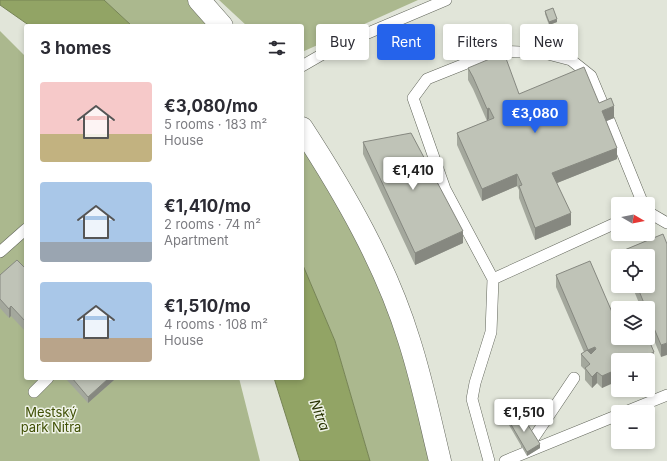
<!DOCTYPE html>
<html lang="en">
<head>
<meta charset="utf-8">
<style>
  :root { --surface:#fff; --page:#f7f7f7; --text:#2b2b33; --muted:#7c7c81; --accent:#2563eb }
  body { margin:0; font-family:Inter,sans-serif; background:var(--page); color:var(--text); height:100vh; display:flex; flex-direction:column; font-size:15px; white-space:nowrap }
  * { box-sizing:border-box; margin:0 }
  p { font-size:13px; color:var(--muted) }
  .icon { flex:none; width:22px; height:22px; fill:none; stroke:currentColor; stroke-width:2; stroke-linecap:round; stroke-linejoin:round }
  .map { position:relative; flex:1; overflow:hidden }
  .drawer { position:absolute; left:24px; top:24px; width:280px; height:356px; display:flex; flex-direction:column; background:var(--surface); border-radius:4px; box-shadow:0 2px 6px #0003 }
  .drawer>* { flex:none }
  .guide { position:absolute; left:316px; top:24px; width:291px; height:36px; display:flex; gap:8px }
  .needle { width:26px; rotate:99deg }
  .fabs { position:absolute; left:611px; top:197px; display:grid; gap:8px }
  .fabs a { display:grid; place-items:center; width:44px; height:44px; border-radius:4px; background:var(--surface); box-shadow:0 2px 6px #0003; font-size:20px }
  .price { position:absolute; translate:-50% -34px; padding:0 9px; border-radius:4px; background:#fff; color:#222; font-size:13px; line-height:26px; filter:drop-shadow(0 1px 2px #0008) }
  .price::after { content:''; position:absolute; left:50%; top:24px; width:12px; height:9px; margin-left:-6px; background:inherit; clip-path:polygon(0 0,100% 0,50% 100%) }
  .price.selected { background:var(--accent); color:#fff }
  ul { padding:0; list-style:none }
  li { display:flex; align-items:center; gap:12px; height:100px; padding:0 16px }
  li span { display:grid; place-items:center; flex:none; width:112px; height:80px; border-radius:4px; color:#555 }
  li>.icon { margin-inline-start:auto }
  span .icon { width:48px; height:48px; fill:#fffc; stroke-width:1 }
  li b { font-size:17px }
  h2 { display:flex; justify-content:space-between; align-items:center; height:48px; padding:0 16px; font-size:17px }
  .pill { padding:0 14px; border-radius:4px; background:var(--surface); box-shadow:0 2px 6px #0003; font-size:14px; line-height:36px }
  .pill.selected { background:var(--accent); color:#fff }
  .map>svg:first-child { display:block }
  .green { fill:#abb88e }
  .water { fill:#92a465; stroke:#768355 }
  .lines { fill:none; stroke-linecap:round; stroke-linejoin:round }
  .service-casing { stroke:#61655a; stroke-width:12 }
  .minor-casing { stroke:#61655a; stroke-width:23 }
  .service { stroke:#fff; stroke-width:11 }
  .minor { stroke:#fff; stroke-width:22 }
  .wall { fill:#a4a89d }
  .shaded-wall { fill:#868880 }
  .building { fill:#bfc3b7; stroke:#868880 }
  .labels { text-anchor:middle; stroke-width:3; stroke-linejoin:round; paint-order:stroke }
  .park-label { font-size:13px; fill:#405005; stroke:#eef2e6 }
  .water-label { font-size:14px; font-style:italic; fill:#283302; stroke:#eef2e6 }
</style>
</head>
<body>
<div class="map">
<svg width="667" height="461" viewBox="0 0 667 461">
  <rect width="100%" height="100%" fill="#e1e5d9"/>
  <path class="green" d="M 104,0 L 188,0 L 211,26 L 132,26 Z
    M 219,0 L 418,0 L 302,52 L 302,26 L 247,26 Z
    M 0,31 L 26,57 L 26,378 L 239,378 L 260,461 L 0,461 Z
    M 302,144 L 346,220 L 381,290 L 399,337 L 430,461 L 370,461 L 335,341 L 302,263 Z"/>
  <path class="water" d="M 0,0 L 104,0 L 132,26 L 30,26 L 0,5 Z
    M 302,263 L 335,341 L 370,461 L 300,461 L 274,378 L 302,378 Z"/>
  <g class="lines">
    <defs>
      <path id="service" d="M 302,66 L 335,47 L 446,0
        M 609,120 L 643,204
        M 648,212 L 667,223
        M 0,252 L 26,229
        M 493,279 L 445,189 L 413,98 L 427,79 L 497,51 L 544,53 L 571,60 L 591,76 L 606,112
        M 34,392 L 48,378
        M 625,412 L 667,395
        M 527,448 L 574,378
        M 489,461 L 472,399 L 475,383 L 491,332 L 493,279 L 618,222
        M 505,461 L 618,415"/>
      <path id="minor" d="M 199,0 L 222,26
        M 302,128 C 345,194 386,265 409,340 C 422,380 430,420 440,461"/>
    </defs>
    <use href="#service" class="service-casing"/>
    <use href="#minor" class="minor-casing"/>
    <use href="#service" class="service"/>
    <use href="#minor" class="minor"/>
  </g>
  <path class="wall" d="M 545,11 L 557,22 L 549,25 L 545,14 Z
    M 468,68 L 519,94 L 599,103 L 614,118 L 606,121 L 617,159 L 557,183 L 571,225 L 535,240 L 519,198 L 519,190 L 517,186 L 482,201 L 457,145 L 457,133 L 489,120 L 489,119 L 487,121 L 473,89 L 468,80 Z
    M 363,142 L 463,243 L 415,265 L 363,154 Z
    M 663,234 L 661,357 L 651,333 L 648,335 L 648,308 L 641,308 L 632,286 L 648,286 L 648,256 L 622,256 L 622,251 Z
    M 26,269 L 26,332 L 11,316 L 9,318 L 0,308 L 0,275 Z
    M 556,275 L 618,326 L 654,364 L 648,367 L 648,360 L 602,388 L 597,383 L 592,388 L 585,380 L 585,370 L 581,366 L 581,354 L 584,352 L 556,287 Z
    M 65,378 L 114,378 L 114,380 L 88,403 Z
    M 509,421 L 540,448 L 527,456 L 509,425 Z"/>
  <path class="shaded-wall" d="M 557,19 L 557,22 L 549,25 L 549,22 Z
    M 614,106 L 614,118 L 602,123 L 602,111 Z
    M 489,108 L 489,119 L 487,121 L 487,109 Z
    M 617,148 L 617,159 L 552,185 L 552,173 Z
    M 517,174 L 517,186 L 482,201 L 482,189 Z
    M 571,213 L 571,225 L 535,240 L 535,228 Z
    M 463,231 L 463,243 L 415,265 L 415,253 Z
    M 11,306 L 11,316 L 9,318 L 9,309 Z
    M 651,321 L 651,333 L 648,335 L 648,323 Z
    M 667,343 L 667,355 L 661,357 L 661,345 Z
    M 595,347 L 595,359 L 588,362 L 588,350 Z
    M 654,352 L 654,364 L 648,367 L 648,360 L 637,360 Z
    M 618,369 L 618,381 L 602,388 L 602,376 Z
    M 597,372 L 597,383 L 592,388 L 592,377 Z
    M 109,378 L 114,378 L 114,380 L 88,403 L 88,397 Z
    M 540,444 L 540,448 L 527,456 L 527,452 Z"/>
  <path class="building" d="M 553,8 L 557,19 L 549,22 L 545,11 Z
    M 504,53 L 519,94 L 584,67 L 599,103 L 611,98 L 614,106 L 602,111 L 617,148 L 552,173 L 571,213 L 535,228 L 519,186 L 522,185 L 517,174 L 482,189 L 457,133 L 494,118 L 489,108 L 487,109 L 473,77 L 468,68 Z
    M 411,133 L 463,231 L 415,253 L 363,142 Z
    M 663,234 L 667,244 L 667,343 L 661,345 L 651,321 L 648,323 L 648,308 L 646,308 L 637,286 L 648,286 L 648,256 L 624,256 L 622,251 Z
    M 17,260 L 26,269 L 26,322 L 11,306 L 9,309 L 0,299 L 0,275 Z
    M 590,261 L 618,326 L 618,338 L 648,338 L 654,352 L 637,360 L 618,360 L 618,369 L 602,376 L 597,372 L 592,377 L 585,368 L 590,364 L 581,354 L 587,350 L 591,354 L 596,349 L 595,347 L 588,350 L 556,275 Z
    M 72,378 L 109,378 L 88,397 Z
    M 521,414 L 540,444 L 527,452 L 509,421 Z"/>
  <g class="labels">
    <g class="park-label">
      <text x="51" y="417">Mestský<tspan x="51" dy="15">park Nitra</tspan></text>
    </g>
    <g class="water-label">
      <text transform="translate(320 415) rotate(69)" y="5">Nitra</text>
    </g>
  </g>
</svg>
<div class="fabs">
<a><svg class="needle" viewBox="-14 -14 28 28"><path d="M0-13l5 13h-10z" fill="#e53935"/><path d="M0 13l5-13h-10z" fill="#7c7c81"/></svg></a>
<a><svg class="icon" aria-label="locate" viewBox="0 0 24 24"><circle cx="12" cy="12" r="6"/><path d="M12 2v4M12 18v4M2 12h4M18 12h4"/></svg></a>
<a><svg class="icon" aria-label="layers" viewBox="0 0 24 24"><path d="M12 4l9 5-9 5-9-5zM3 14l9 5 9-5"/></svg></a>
<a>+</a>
<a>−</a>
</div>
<b class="price selected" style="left:535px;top:134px">€3,080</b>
<b class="price" style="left:413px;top:191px">€1,410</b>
<b class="price" style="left:524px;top:433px">€1,510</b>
<div class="guide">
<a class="pill">Buy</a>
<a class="pill selected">Rent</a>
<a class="pill">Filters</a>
<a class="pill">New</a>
</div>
<section class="drawer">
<h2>3 homes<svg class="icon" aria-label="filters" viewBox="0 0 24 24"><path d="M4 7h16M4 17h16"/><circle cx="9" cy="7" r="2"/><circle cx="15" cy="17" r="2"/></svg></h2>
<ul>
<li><span style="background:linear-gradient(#f6c9c9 65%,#c2b280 0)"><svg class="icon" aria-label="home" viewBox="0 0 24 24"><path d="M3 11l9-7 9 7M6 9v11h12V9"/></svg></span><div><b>€3,080/mo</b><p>5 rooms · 183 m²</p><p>House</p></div></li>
<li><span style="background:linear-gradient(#a9c7e8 75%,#9aa5b1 0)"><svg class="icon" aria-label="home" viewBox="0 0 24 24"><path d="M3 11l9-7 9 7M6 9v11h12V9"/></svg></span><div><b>€1,410/mo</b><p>2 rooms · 74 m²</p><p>Apartment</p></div></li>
<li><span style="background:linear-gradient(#a9c7e8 70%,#b9a48a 0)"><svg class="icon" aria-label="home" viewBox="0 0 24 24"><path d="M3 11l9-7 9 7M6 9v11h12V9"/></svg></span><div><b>€1,510/mo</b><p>4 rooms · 108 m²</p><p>House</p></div></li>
</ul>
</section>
</div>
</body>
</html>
